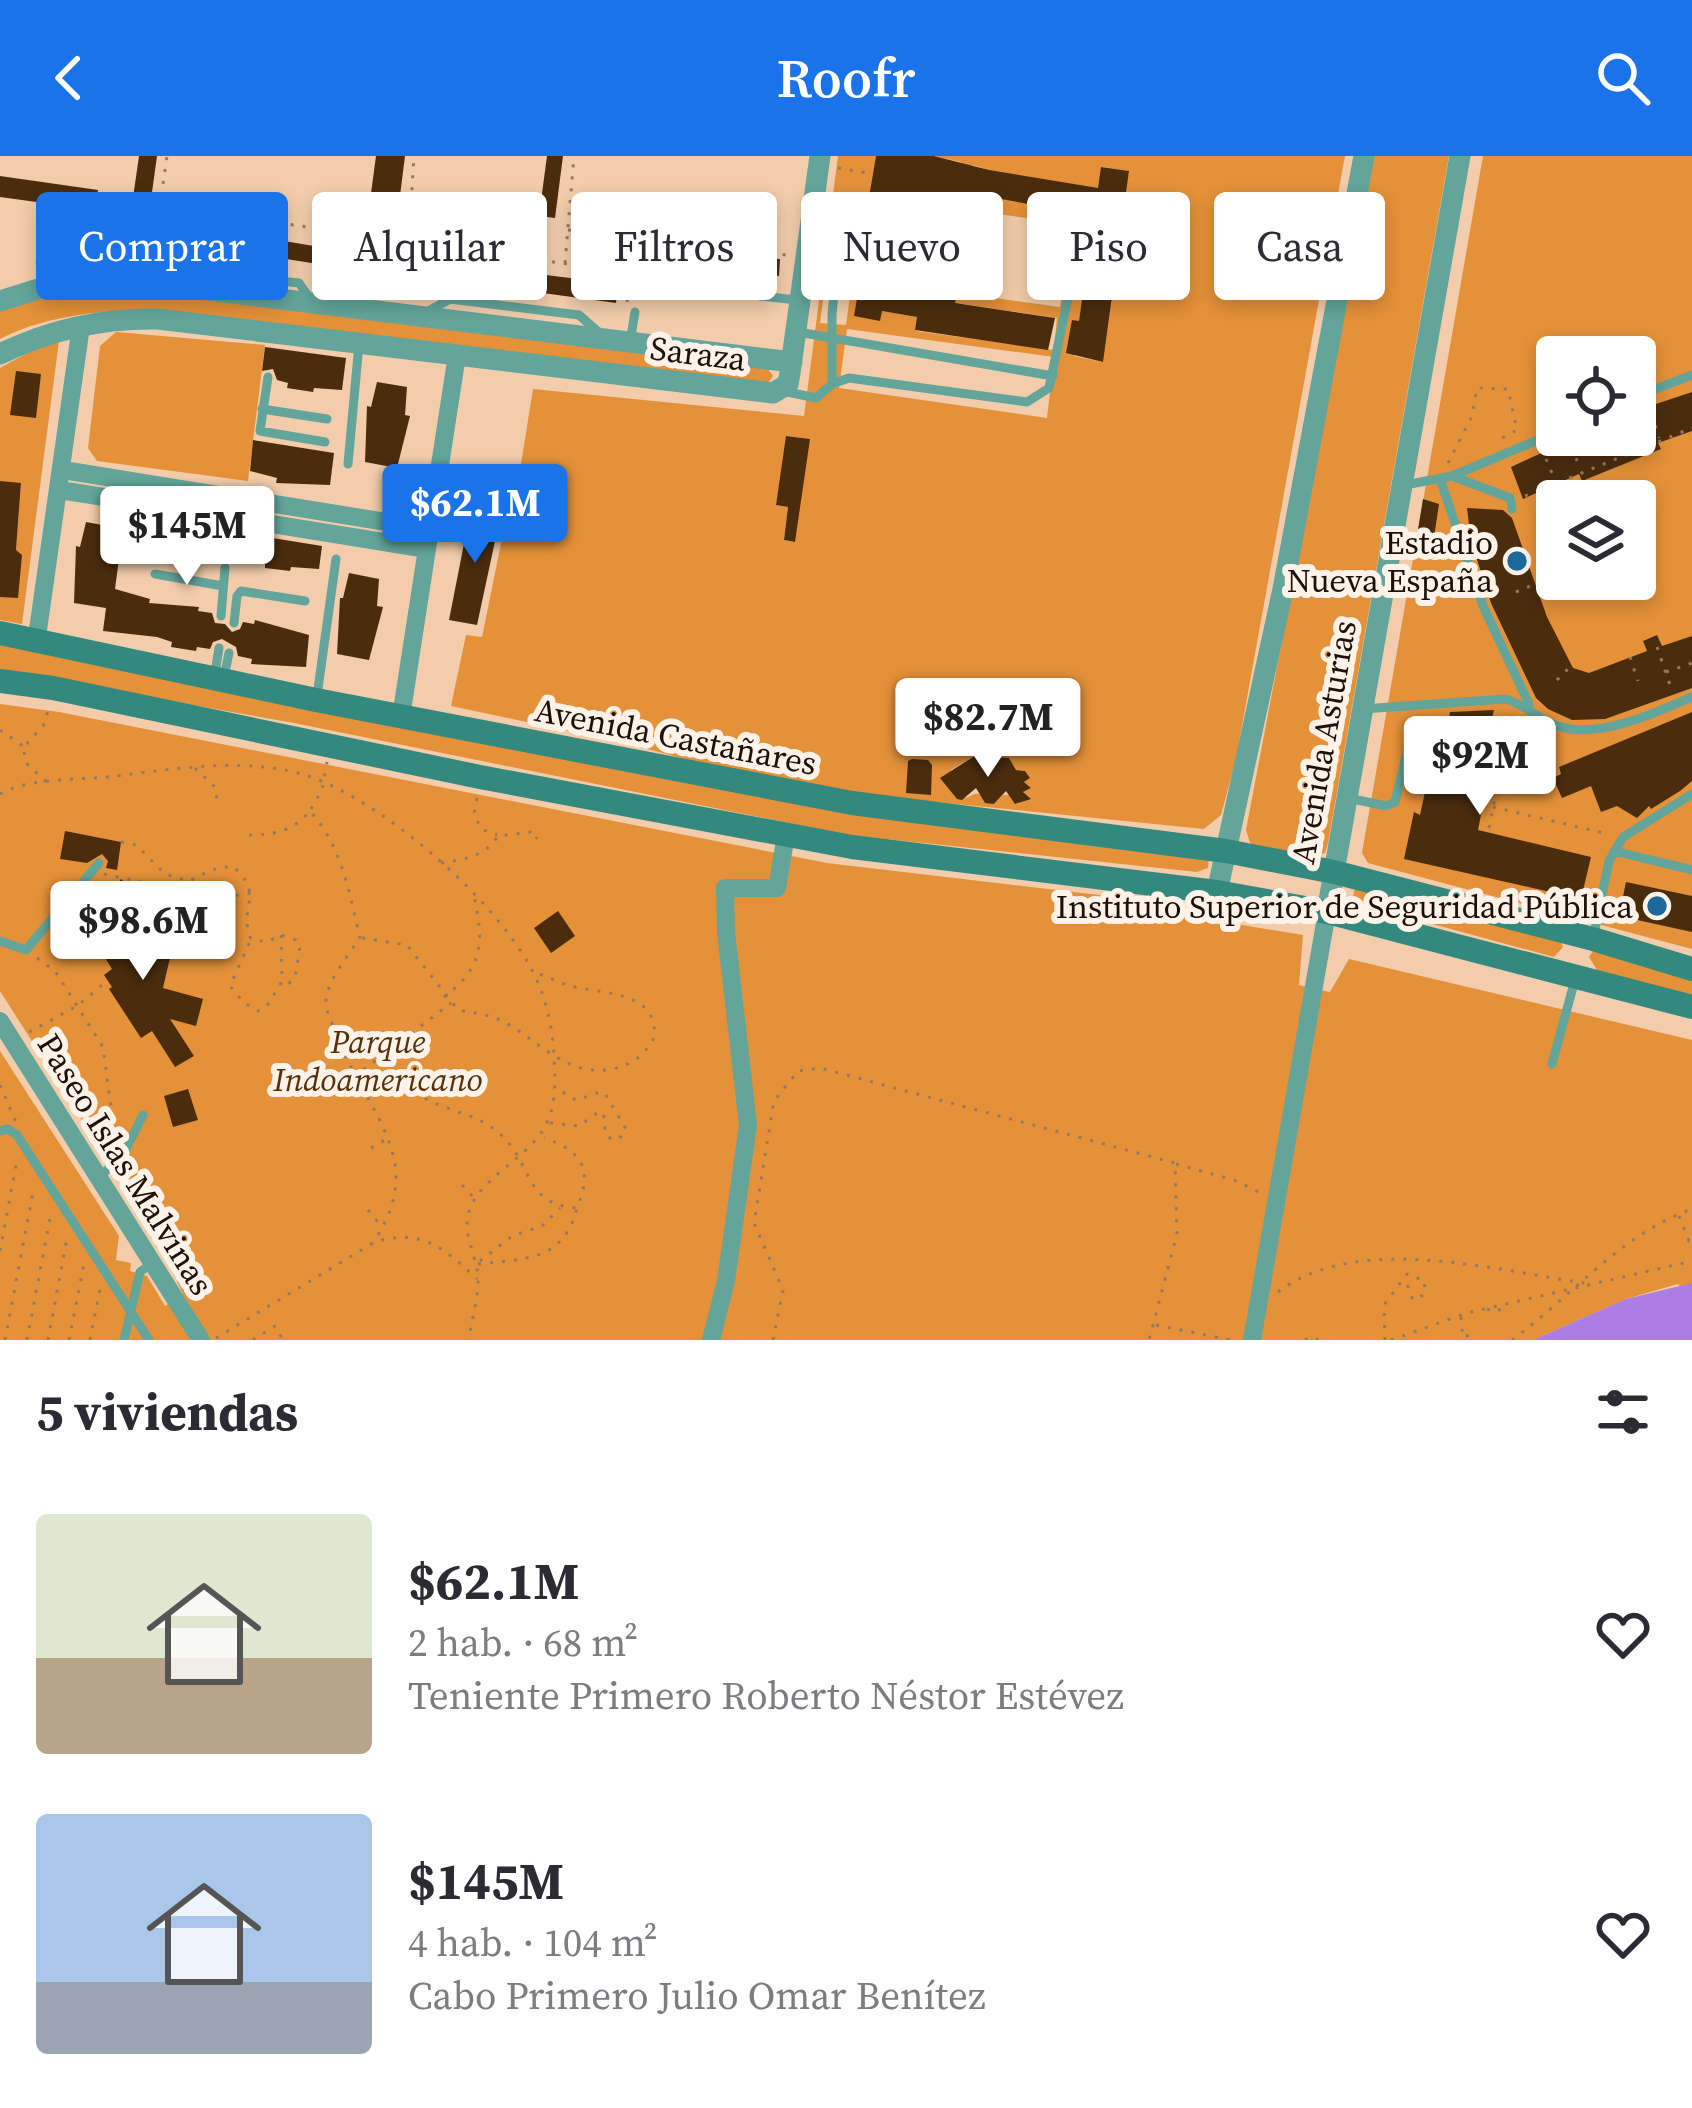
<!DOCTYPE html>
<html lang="es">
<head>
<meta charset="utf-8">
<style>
  :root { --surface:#fff; --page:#f2f2f3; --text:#2b2b33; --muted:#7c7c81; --accent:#1a73e8 }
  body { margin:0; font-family:"Source Serif 4",serif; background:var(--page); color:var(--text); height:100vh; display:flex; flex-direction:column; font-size:45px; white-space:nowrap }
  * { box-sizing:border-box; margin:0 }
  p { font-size:39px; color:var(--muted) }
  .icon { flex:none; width:66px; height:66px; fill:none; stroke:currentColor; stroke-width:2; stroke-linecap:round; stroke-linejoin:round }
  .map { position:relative; height:1184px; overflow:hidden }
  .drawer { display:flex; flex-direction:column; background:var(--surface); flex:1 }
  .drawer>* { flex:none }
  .hud { position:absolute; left:36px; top:36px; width:1620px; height:108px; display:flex; gap:24px }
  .buttons { position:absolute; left:1536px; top:180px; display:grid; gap:24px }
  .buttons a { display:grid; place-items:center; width:120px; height:120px; border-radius:12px; background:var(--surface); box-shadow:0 6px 18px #0003; font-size:60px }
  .price { position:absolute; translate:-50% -102px; padding:0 27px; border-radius:12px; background:#fff; color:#222; font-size:39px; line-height:78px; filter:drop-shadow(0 3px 6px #0008) }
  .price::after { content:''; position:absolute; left:50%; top:72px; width:36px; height:27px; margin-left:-18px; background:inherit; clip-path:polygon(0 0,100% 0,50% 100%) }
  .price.current { background:var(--accent); color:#fff }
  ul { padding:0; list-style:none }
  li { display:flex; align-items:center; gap:36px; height:300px; padding:0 36px }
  li span { display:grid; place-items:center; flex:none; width:336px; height:240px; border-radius:12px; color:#555 }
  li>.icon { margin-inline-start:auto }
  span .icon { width:144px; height:144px; fill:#fffc; stroke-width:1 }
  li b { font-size:51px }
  h2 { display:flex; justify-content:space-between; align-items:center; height:144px; padding:0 36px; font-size:51px }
  .tag { padding:0 42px; border-radius:12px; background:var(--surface); box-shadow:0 6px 18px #0003; font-size:42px; line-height:108px }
  .tag.current { background:var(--accent); color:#fff }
  header { display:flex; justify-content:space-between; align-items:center; height:156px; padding:0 36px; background:var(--accent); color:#fff; font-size:54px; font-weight:600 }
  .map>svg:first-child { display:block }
  .green { fill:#e49139; fill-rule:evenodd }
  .water { fill:#ac7de5 }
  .building { fill:#4b2d0e }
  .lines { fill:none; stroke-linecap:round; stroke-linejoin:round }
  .path { stroke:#957a62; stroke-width:3; stroke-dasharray:3 9; stroke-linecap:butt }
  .service { stroke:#63a59b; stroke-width:9 }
  .minor { stroke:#63a59b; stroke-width:18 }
  .tertiary { stroke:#63a59b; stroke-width:21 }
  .secondary { stroke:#33897e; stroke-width:24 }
  .poi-dot { fill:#1e699c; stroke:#fff3e9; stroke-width:4.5 }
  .labels { text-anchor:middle; stroke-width:12; stroke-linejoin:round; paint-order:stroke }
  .street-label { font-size:33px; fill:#1d1004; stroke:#fff3e9 }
  .poi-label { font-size:33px; fill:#1d1004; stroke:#fff3e9; text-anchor:end }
  .park-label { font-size:33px; font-style:italic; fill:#563108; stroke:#fff3e9 }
</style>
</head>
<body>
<header><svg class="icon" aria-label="back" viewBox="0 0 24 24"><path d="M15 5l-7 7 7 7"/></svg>Roofr<svg class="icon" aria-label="search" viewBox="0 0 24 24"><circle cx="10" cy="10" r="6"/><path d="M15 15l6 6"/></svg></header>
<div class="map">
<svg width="1692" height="1184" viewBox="0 0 1692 1184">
  <rect width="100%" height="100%" fill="#f2ccab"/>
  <path class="green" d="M 838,0 L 876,0 L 858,111 L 958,132 L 985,13 L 973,9 L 969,23 L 960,20 L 961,6 L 934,0 L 1345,0 L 1236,603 L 1221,659 L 1204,673 L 897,642 L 757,622 L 617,585 L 451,550 L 466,479 L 482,481 L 507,358 L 513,358 L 533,233 L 804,260 ZM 1102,11 L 1129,15 L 1102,206 L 1074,200 ZM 984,56 L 1071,68 L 1060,151 L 973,139 ZM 833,71 L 859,75 L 846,169 L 820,167 ZM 860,125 L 955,146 L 955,154 L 963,148 L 1057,162 L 1054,194 L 916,175 L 917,161 L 882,155 ZM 847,173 L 1054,201 L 1047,262 L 839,232 ZM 787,280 L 809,283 L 794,386 L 784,384 L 788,351 L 776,349 ZM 975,599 L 1009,602 L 1016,614 L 1025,615 L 1030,622 L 1024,626 L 1031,632 L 1023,636 L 1030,643 L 1016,648 L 1009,639 L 1003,639 L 994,648 C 970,629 979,642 957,643 L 950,634 L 955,628 L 951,614 Z
    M 1374,0 L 1449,0 L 1328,687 L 1325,697 L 1312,700 L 1257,691 L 1250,687 L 1246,674 Z
    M 1483,0 L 1692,0 L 1692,793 L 1368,707 L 1362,697 ZM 1557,201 L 1635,201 L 1635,279 L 1557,279 ZM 1557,345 L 1635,345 L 1635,423 L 1557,423 Z
    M 104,131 L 766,210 L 773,220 L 766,230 L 148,153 C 99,155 44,160 0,183 L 0,153 L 38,140 Z
    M 116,176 L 265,189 L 248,325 L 97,305 L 88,292 L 100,190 Z
    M 59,185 L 22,468 L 0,464 L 0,441 L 18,441 L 16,394 L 21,328 L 0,325 L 0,212 L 36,192 Z
    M 0,484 L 1209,701 L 1208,712 L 1197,716 L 848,679 L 294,567 L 0,515 Z
    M 0,548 L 59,556 L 827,707 L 1193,750 L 1194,761 L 1303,779 L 1299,829 L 1330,836 L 1349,803 L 1692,884 L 1692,1143 L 1678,1128 L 1626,1143 L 1533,1184 L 0,1184 L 0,895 L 119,1080 L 116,1104 L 131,1107 L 130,1115 L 147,1120 L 165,1150 L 183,1138 L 156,1080 L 0,835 Z
    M 1355,731 L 1560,784 L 1563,791 L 1554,801 L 1363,749 L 1353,742 Z
    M 1593,795 L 1692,818 L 1692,841 L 1597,814 L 1589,801 Z"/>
  <path class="water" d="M 1692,1127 L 1692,1184 L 1533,1184 L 1626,1143 Z"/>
  <path class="building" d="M 139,0 L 157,0 L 144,94 L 126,91 Z
    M 376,0 L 405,0 L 389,127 L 360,120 Z
    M 547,0 L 563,0 L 555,62 L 539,60 Z
    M 876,0 L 934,0 L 989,14 L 1098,32 L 1101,11 L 1129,15 L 1103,206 L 1066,197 L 1072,164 L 1079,165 L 1094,60 L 979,39 L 955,147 L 1055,162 L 1048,194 L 915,174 L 917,161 L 882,155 L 880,165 L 854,160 L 862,113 L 857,112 Z
    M 0,20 L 98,34 L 95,54 L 0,41 Z
    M 194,70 L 326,92 L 324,109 L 192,88 Z
    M 640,91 L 780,103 L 779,120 L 639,107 Z
    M 419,103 L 618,128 L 616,147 L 417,120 Z
    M 265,191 L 346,202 L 342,234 L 314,232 L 313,236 L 287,232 L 288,227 L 277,224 L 273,213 L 262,215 Z
    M 16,215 L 41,218 L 36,262 L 10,259 Z
    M 377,226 L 407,231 L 405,259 L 410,260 L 397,312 L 365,306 L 367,250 L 371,251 Z
    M 1692,236 L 1692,275 L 1658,287 L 1661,293 L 1582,325 L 1579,318 L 1523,343 L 1511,311 L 1580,279 L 1635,279 L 1635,255 Z
    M 786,280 L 810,283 L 795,386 L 784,384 L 788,351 L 776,349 Z
    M 253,284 L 334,297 L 330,329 L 276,327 L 277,322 L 250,315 Z
    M 0,325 L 21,327 L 16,394 L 22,399 L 18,442 L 0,441 Z
    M 1423,343 L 1439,348 L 1432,395 L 1415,392 Z
    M 471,352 L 501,357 L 477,469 L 449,464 Z
    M 1467,352 L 1503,354 L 1512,362 L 1547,461 L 1573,512 L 1589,517 L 1647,495 L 1643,485 L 1657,479 L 1662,490 L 1692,480 L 1692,532 L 1605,563 L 1572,564 L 1548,553 L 1536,542 L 1491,447 L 1471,385 Z
    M 120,357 L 322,390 L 319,413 L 291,411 L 290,415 L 265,412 L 265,406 L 239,398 L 185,395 L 186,390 L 160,386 L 121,387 L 115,433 L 150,443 L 149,447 L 199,451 L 198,455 L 212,457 L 215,467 L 225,468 L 232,476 L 240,473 L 243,466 L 254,468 L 255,464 L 309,479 L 306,511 L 251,508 L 252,503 L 238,500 L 236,491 L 222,483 L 213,486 L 210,493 L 197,491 L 196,495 L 171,491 L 172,486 L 157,481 L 103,475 L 106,452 L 74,447 L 76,390 L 80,391 L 86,366 L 118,372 Z
    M 349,417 L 379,423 L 377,450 L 383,451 L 369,504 L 337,498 L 340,442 L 343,442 Z
    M 1494,554 L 1490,571 L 1498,573 L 1478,674 L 1591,701 L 1581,743 L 1404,703 L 1414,656 L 1420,659 L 1441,562 L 1449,563 L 1450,556 Z
    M 1692,556 L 1692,625 L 1680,635 L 1651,653 L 1649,650 L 1637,662 L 1617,650 L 1601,656 L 1591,630 L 1562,642 L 1553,622 L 1561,618 L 1559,611 Z
    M 976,599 L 1009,602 L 1016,614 L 1025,615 L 1030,622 L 1024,626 L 1031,632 L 1023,636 L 1031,643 L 1015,648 L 1006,635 L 994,648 L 985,647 L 976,632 L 962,644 L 957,643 L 940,622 Z
    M 912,603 L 928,604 L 932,609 L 931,639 L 906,637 L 908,605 Z
    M 65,675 L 121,686 L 117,714 L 106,712 L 108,705 L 102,698 L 87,707 L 60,703 Z
    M 121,723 L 132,732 L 106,762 L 138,813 L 144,787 L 172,793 L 163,832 L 203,843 L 196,870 L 170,863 L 194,900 L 175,911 L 152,875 L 141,882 L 109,833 L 112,831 L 104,819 L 112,813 L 96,787 L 80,774 Z
    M 1626,726 L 1692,740 L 1692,776 L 1619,760 Z
    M 155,731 L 191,738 L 186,766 L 150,759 Z
    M 558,755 L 575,780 L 551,797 L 534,772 Z
    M 188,933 L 198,964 L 173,971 L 164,940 Z"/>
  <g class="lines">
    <path class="path" d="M 838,12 L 873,18
      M 160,50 L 631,117
      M 568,74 L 786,99
      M 565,107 L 574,0
      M 151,111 L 167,0
      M 405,142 L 414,0
      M 627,146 L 636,84
      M 1652,258 L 1659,282
      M 1599,281 L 1608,302
      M 1572,291 L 1580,313
      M 1546,303 L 1555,324
      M 1448,307 L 1472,260 L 1477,232 L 1508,233 L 1517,274 L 1502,282 L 1504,286
      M 1525,340 L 1692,272
      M 1516,436 L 1535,428
      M 1657,491 L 1672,535
      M 1630,501 L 1638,525
      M 1666,516 L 1692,507
      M 1557,524 L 1571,510
      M 0,574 L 23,590
      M 195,612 L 215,631 L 218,650
      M 46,626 L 25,606 L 24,591 L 43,570 L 49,552
      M 0,638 C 28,622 75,624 107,621 C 169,614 236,601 298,617 C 378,638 508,752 539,829 C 548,851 553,877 554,900 C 558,965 548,977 500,1016 C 489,1026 477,1036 471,1050 C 460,1076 476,1096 478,1121 C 479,1143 471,1163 469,1184
      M 477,642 L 474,658 L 481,673 L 497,679
      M 1493,651 L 1608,678
      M 311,653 L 322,634 L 327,606
      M 1489,672 L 1500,617 L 1492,616
      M 249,679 C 275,679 293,675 310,655 C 342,690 349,737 360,781 C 349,800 326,824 326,847 C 326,858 335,872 338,882 C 366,957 430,1003 373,1087
      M 121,686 L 136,689 L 165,718 L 189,725 L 211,714 L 232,710 C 267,739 237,750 251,783 L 267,786 L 281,779 L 296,784 L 300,790 L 295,822 L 289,827 L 283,824 L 267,850 L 258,855 L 243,846 L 230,830 L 251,783
      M 441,707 C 465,703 484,701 498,680 L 530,676 L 538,680 L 536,683
      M 104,718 L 161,730
      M 184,737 L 188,727
      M 212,743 L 251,737
      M 281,779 L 282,822
      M 362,782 L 407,789 L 458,854 C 474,857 489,858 504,866 C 533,881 559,912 594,914 C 612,916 633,909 645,895 C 652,887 656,881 654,870 C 648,833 595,838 567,829 C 555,825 544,819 532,815
      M 37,802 L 55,815 L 103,891 L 111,951
      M 444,841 C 484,811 484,786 474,740
      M 29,876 L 77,850 L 108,824
      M 386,897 C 397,910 408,931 423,941 C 447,956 478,957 500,978 C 534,1008 522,1048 577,1052 C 593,1014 583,995 544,982
      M 354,921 L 451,847
      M 0,929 L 16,966
      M 550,967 L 579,970 L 600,955 L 605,962 L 605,977 L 611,983 L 619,983 L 626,973 L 604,936 C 578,938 583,955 556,930
      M 371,992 L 387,983
      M 1176,1008 L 1234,1024 L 1263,1038
      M 462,1029 L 473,1041
      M 368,1054 L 382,1071
      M 1679,1060 L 1689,1085 L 1692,1084
      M 0,1095 L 17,1004
      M 480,1105 L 512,1080 L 542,1070 L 560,1052
      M 478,1108 C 525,1103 564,1105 577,1052
      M 1278,1136 C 1357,1076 1493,1114 1584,1127
      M 1487,1153 L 1496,1156 L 1504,1151
      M 1461,1161 L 1463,1184
      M 1156,1169 L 1231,1184
      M 1466,1179 L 1474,1184
      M 216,1182 L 373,1087 C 420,1071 443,1091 477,1123
      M 5,1184 L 34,1031
      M 27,1184 L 51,1057
      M 48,1184 L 67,1082
      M 69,1184 L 84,1108
      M 90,1184 L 100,1133
      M 253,1184 L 275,1170 L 283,1184
      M 773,1184 L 783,1134 L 754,1067 L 774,945 L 798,915 L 820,912 L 1175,1007 L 1177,1078 L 1149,1184
      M 1305,1184 L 1313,1181 L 1318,1184
      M 1385,1184 L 1384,1149 L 1407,1118 L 1425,1125 L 1424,1139 L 1413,1144 L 1405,1123
      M 1391,1184 L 1467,1157 L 1692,1105
      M 1512,1184 C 1572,1140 1621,1078 1692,1053"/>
    <path class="service" d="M 40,106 L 59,123
      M 196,128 L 214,118 L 299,127 L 311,144
      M 973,133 L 984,76
      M 760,140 L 797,144
      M 423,158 L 450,143 L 579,159 L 603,180
      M 798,176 L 1053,220
      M 630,186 L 635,156
      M 268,221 L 260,275 L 325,286
      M 832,228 L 832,159 L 838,93
      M 783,235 L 816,242 L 832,228 L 849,222 L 1027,246 L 1049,232 L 1078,94
      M 1635,241 L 1692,219
      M 262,253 L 327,263
      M 348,308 L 359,188
      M 1452,320 L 1510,342 L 1512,353
      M 1440,323 L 1483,450 L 1529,548
      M 1405,329 L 1452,320 L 1557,276
      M 155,418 L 223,430
      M 221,460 L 225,412
      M 234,467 L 237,440 L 241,435 L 305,445
      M 224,521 L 229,497
      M 214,523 L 219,492
      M 317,540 L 336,403
      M 1363,553 L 1505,543 C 1525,548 1537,562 1555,569 C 1595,585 1655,557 1692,541
      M 1348,642 L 1386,650 L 1395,646 L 1413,571
      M 1614,695 L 1692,714
      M 1593,783 L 1609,705 L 1623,681 L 1692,638
      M 0,785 L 26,794 L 99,707
      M 1552,908 L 1576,820
      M 0,975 L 8,973 L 17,979 L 149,1184
      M 98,1021 L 121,1003 L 143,959
      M 124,1184 L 140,1116 L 152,1107"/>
    <path class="minor" d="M 63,314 L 430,373
      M 60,334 L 427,393
      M 36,488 L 81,170
      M 401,561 L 457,199
      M 0,865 L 201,1184
      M 711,1184 L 726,1125 L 748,969 L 726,776 L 725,732 L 777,732 L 786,679
      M 1252,1184 L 1327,756"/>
    <path class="tertiary" d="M 0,145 L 54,128 L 110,122 L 792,206
      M 0,198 C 51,173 102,162 158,163 L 773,237 L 788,228 L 790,217 L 820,0
      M 1217,736 L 1283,433 L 1364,0
      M 1327,756 L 1460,0"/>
    <path class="secondary" d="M 0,477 L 316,544 L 852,647 L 1226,695 L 1334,716 L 1593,783 L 1692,813
      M 0,525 L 53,532 L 480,621 L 852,691 L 1217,736 L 1327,756 L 1692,851"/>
  </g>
  <g class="poi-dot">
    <circle cx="1517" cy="405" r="12"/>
    <circle cx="1657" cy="750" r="12"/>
  </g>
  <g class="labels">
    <g class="street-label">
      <text transform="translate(698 197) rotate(7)" y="12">Saraza</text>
      <text transform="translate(676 580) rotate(11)" y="12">Avenida Castañares</text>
      <text transform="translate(1323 586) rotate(-80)" y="12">Avenida Asturias</text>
      <text transform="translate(126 1008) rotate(58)" y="12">Paseo Islas Malvinas</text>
    </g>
    <g class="poi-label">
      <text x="1493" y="398">Estadio<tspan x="1493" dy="38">Nueva España</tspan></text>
      <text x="1633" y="762">Instituto Superior de Seguridad Pública</text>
    </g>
    <g class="park-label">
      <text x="378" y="897">Parque<tspan x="378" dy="38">Indoamericano</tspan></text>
    </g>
  </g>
</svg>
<div class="buttons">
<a><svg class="icon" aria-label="locate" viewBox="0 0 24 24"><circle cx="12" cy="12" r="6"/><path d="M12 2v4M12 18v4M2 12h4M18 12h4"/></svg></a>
<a><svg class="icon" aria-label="layers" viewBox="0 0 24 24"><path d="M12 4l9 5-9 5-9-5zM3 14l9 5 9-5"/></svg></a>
</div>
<b class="price current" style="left:475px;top:410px">$62.1M</b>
<b class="price" style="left:187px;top:432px">$145M</b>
<b class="price" style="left:988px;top:624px">$82.7M</b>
<b class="price" style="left:1480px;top:662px">$92M</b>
<b class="price" style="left:143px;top:827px">$98.6M</b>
<div class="hud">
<a class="tag current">Comprar</a>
<a class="tag">Alquilar</a>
<a class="tag">Filtros</a>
<a class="tag">Nuevo</a>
<a class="tag">Piso</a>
<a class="tag">Casa</a>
</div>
</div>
<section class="drawer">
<h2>5 viviendas<svg class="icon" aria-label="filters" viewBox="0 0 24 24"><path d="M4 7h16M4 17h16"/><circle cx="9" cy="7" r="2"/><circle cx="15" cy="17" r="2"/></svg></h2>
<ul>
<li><span style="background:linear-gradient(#dfe7d0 60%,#b9a48a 0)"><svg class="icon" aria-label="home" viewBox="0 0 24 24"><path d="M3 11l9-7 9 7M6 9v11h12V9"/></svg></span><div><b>$62.1M</b><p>2 hab. · 68 m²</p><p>Teniente Primero Roberto Néstor Estévez</p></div><svg class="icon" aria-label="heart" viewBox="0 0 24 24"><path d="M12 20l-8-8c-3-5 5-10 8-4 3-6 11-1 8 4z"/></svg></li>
<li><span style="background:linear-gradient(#a9c7e8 70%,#9aa5b1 0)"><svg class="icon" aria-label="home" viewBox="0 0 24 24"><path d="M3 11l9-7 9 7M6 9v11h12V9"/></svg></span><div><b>$145M</b><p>4 hab. · 104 m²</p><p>Cabo Primero Julio Omar Benítez</p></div><svg class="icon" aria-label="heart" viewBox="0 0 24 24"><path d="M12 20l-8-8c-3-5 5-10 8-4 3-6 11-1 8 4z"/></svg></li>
</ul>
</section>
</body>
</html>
